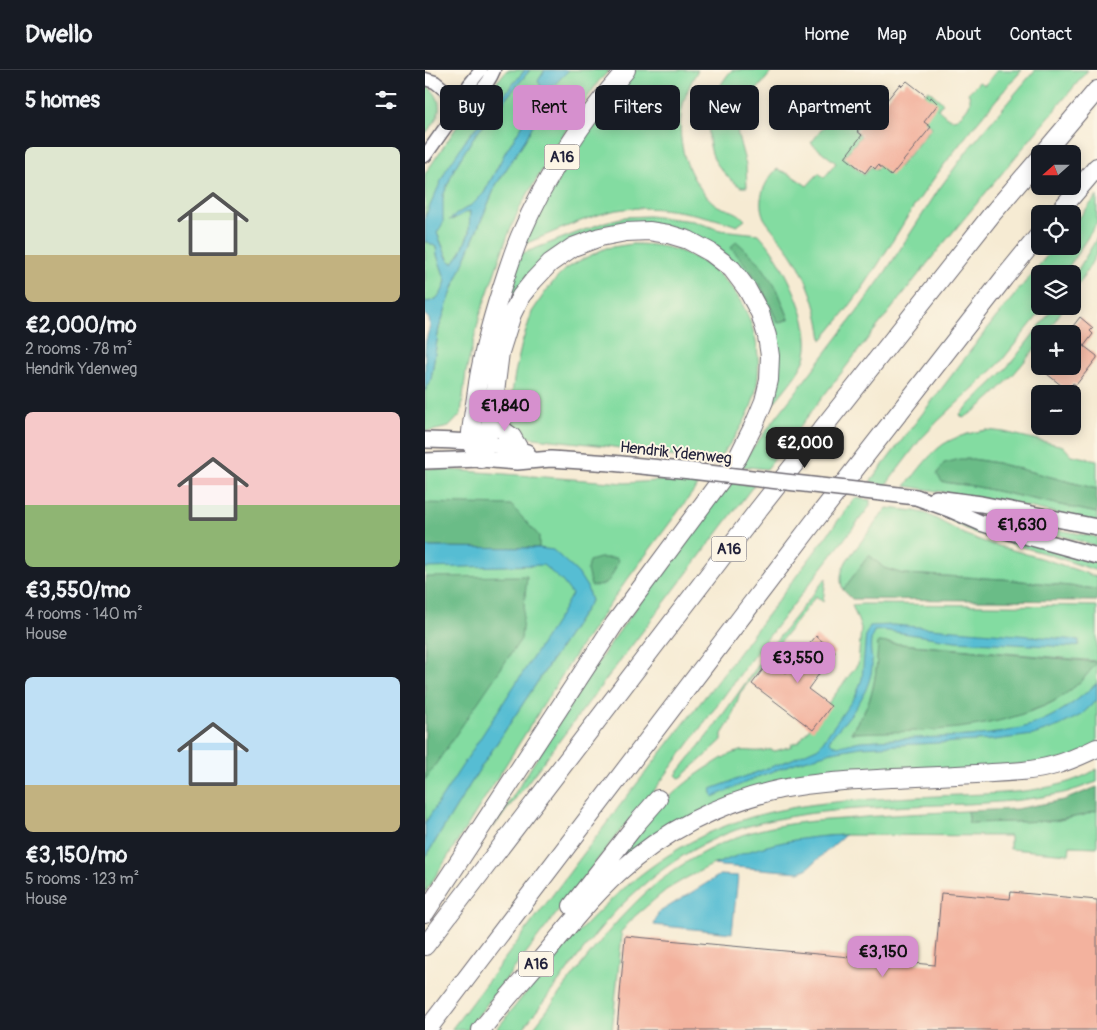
<!DOCTYPE html>
<html lang="en">
<head>
<meta charset="utf-8">
<style>
  :root { --surface:#171b24; --page:#242831; --text:#f1f3f6; --muted:#9ea1a6; --line:#363941; --accent:#d690ce }
  body { margin:0; font-family:Pangolin,sans-serif; background:var(--page); color:var(--text); height:100vh; display:flex; flex-direction:column; font-size:19px; white-space:nowrap }
  * { box-sizing:border-box; margin:0 }
  p { font-size:16px; color:var(--muted) }
  .icon { flex:none; width:28px; height:28px; fill:none; stroke:currentColor; stroke-width:2; stroke-linecap:round; stroke-linejoin:round }
  .map { position:relative; flex:1; overflow:hidden }
  .side { display:flex; flex-direction:column; background:var(--surface); width:425px }
  .side>* { flex:none }
  .guide { position:absolute; left:15px; top:15px; width:475px; height:45px; display:flex; gap:10px }
  .needle { width:32px; rotate:249deg }
  .fabs { position:absolute; left:606px; top:75px; display:grid; gap:10px }
  .fabs a { display:grid; place-items:center; width:50px; height:50px; border-radius:8px; background:var(--surface); box-shadow:0 2px 12px #0003; font-size:25px }
  .price { position:absolute; translate:-50% -42px; padding:0 11px; border-radius:10px; background:var(--accent); color:#111; font-size:16px; line-height:32px; filter:drop-shadow(0 1px 2px #0008) }
  .price::after { content:''; position:absolute; left:50%; top:30px; width:15px; height:11px; margin-left:-8px; background:inherit; clip-path:polygon(0 0,100% 0,50% 100%) }
  .price.current { background:#222; color:#fff }
  ul { padding:0; list-style:none }
  li { display:grid; align-content:center; gap:10px; height:265px; padding:0 25px }
  li span { display:grid; place-items:center; height:155px; border-radius:8px; color:#555 }
  li>.icon { margin-inline-start:auto }
  span .icon { width:90px; height:90px; fill:#fffc; stroke-width:1 }
  li b { font-size:21px }
  h2 { display:flex; justify-content:space-between; align-items:center; height:60px; padding:0 25px; font-size:21px }
  .chip { padding:0 18px; border-radius:8px; background:var(--surface); box-shadow:0 2px 12px #0003; font-size:18px; line-height:45px }
  .chip.current { background:var(--accent); color:#111 }
  header { display:flex; align-items:center; gap:30px; box-sizing:border-box; height:70px; padding:0 25px; background:var(--surface); border-bottom:1px solid var(--line) }
  header strong { font-size:24px }
  nav { display:flex; gap:28px; margin-inline-start:auto; font-size:18px }
  main { display:flex; flex:1; min-height:0 }
  .map>svg:first-child { display:block }
  .green { fill:#83dca1; stroke:#527f6e; fill-rule:evenodd }
  .forest { fill:#6abc87; stroke:#466f61 }
  .water { fill:#56bdd3; stroke:#3c7087 }
  .building { fill:#f3b29e }
  .lines { fill:none; stroke-linecap:round; stroke-linejoin:round }
  .minor-casing { stroke:#6c6870; stroke-width:15 }
  .major-casing { stroke:#6c6870; stroke-width:18 }
  .highway-casing { stroke:#6c6870; stroke-width:20 }
  .minor { stroke:#fff; stroke-width:12 }
  .major { stroke:#fff; stroke-width:15 }
  .highway { stroke:#fff; stroke-width:18 }
  .major-bridge-casing { stroke:#6c6870; stroke-width:18; stroke-linecap:butt }
  .major-bridge { stroke:#fff; stroke-width:15 }
  .labels { text-anchor:middle; stroke-width:4; stroke-linejoin:round; paint-order:stroke }
  .shield { fill:#fcf5e5; stroke:#63616e; stroke-width:1 }
  .shield-label { font-size:15px; font-weight:bold; fill:#22223b }
  .street-label { font-size:16px; fill:#22223b; stroke:#fcf5e5 }
</style>
</head>
<body>
<header>
<strong>Dwello</strong>
<nav><a>Home</a><a>Map</a><a>About</a><a>Contact</a></nav>
</header>
<main>
<section class="side">
<h2>5 homes<svg class="icon" aria-label="filters" viewBox="0 0 24 24"><path d="M4 7h16M4 17h16"/><circle cx="9" cy="7" r="2"/><circle cx="15" cy="17" r="2"/></svg></h2>
<ul>
<li><span style="background:linear-gradient(#dfe7d0 70%,#c2b280 0)"><svg class="icon" aria-label="home" viewBox="0 0 24 24"><path d="M3 11l9-7 9 7M6 9v11h12V9"/></svg></span><div><b>€2,000/mo</b><p>2 rooms · 78 m²</p><p>Hendrik Ydenweg</p></div></li>
<li><span style="background:linear-gradient(#f6c9c9 60%,#8fb573 0)"><svg class="icon" aria-label="home" viewBox="0 0 24 24"><path d="M3 11l9-7 9 7M6 9v11h12V9"/></svg></span><div><b>€3,550/mo</b><p>4 rooms · 140 m²</p><p>House</p></div></li>
<li><span style="background:linear-gradient(#bfe0f5 70%,#c2b280 0)"><svg class="icon" aria-label="home" viewBox="0 0 24 24"><path d="M3 11l9-7 9 7M6 9v11h12V9"/></svg></span><div><b>€3,150/mo</b><p>5 rooms · 123 m²</p><p>House</p></div></li>
</ul>
</section>
<div class="map">
<svg width="672" height="960" viewBox="0 0 672 960">
  <rect width="100%" height="100%" fill="#fcf5e5"/>
  <filter id="ink" filterUnits="userSpaceOnUse"><feTurbulence type="fractalNoise" baseFrequency=".02" numOctaves="2"/><feDisplacementMap in="SourceGraphic" scale="10" xChannelSelector="R" yChannelSelector="G"/><feConvolveMatrix kernelMatrix="1 2 1 2 8 2 1 2 1" color-interpolation-filters="sRGB"/></filter>
  <filter id="wash" filterUnits="userSpaceOnUse"><feTurbulence type="fractalNoise" baseFrequency=".0096" numOctaves="4" result="noise"/><feDisplacementMap in="SourceGraphic" scale="20" xChannelSelector="R" yChannelSelector="G"/><feGaussianBlur stdDeviation="1.12" result="paint"/><feColorMatrix in="noise" values="0 0 0 0 0 0 0 0 0 0 0 0 0 0 0 0 0 1.4 0 .05"/><feComposite in="paint" operator="in"/></filter>
  <g filter="url(#wash)">
    <rect width="100%" height="100%" fill="#f6ebd3"/>
    <path class="green" d="M 82,0 L 100,0 L 43,67 L 0,147 L 0,104 L 31,58 L 59,21 L 62,23 Z
      M 105,0 L 120,0 L 114,11 L 130,14 L 144,0 L 185,0 L 173,12 L 143,57 L 95,137 L 81,170 L 55,245 L 41,302 L 36,344 L 24,357 L 6,361 L 0,361 L 0,321 L 6,309 L 14,258 L 29,215 L 71,115 L 102,67 L 113,43 L 104,39 L 97,56 L 81,81 L 59,123 L 49,134 L 33,143 L 27,150 L 35,145 L 45,141 L 44,163 L 36,182 L 28,193 L 24,191 L 12,163 L 17,136 L 18,126 L 29,99 L 48,68 Z
      M 210,0 L 273,0 C 252,33 249,72 268,107 C 274,117 281,127 290,134 C 299,141 310,138 320,150 L 312,156 C 276,143 220,132 183,142 C 154,150 125,164 97,175 L 156,69 L 199,11 Z
      M 307,0 L 348,0 L 322,32 L 323,41 L 315,49 L 312,57 L 313,66 L 321,95 L 322,117 L 316,117 C 306,111 295,100 289,89 C 277,61 286,22 307,0 Z
      M 572,0 L 597,0 C 557,45 519,92 486,141 C 475,158 465,176 454,193 C 437,220 418,246 397,270 C 394,244 387,221 375,198 C 369,187 363,178 355,169 C 350,162 343,155 339,148 C 331,130 339,112 352,99 L 366,105 L 382,116 L 394,103 L 399,108 L 411,93 L 386,73 L 411,41 L 427,41 L 437,52 L 430,60 L 436,66 L 419,87 L 439,105 L 446,97 L 451,100 L 461,87 L 474,97 L 507,57 L 490,43 L 496,30 L 503,20 L 518,33 L 513,39 C 516,42 522,48 526,49 C 532,51 542,40 544,35 C 546,31 545,27 543,23 L 554,12 L 560,15 Z
      M 610,0 L 663,0 L 513,180 L 441,271 L 342,399 L 314,396 L 432,242 L 461,201 L 514,119 L 545,77 Z
      M 0,15 C 13,22 19,37 10,51 L 10,52 L 0,64 Z
      M 672,126 L 672,153 L 639,204 L 615,204 L 615,236 L 619,236 L 611,248 L 574,294 L 513,351 L 495,370 L 461,415 L 445,412 L 569,250 L 630,176 L 648,176 L 648,155 Z
      M 224,146 L 268,151 L 295,160 L 334,164 C 338,169 343,174 346,179 C 363,203 392,262 379,291 C 371,308 356,323 345,338 L 351,284 L 296,185 L 189,159 L 97,218 L 60,361 L 53,363 L 56,323 L 93,185 L 180,152 L 200,147 ZM 324,199 L 352,219 L 364,249 L 353,253 L 335,214 Z
      M 672,168 L 672,183 L 648,225 L 648,208 Z
      M 1,170 L 11,177 L 12,185 L 21,211 C 17,223 16,229 2,232 L 0,231 L 0,173 Z
      M 207,174 C 230,174 250,177 270,188 C 318,212 343,273 330,324 C 323,351 307,372 290,393 L 182,376 L 100,367 L 88,357 L 84,343 L 90,303 L 97,273 L 107,242 L 119,224 L 129,211 L 141,199 L 154,191 L 181,178 Z
      M 630,236 L 640,236 L 621,264 L 615,264 C 615,266 616,269 615,272 C 614,274 610,278 608,281 C 590,303 563,335 538,348 L 535,345 L 536,343 L 576,304 L 590,288 Z
      M 562,360 L 579,362 L 638,376 L 646,385 L 672,390 L 672,419 L 572,393 L 547,389 L 524,413 L 548,416 L 672,443 L 672,452 L 580,432 L 480,416 C 493,402 507,379 524,371 C 536,365 549,362 562,360 Z
      M 0,398 L 200,413 L 247,410 L 274,414 L 199,514 L 153,580 L 0,823 L 0,788 L 54,700 L 166,531 L 153,503 L 146,497 L 155,532 L 0,772 Z
      M 302,412 L 329,415 L 68,758 L 159,613 L 188,570 Z
      M 430,428 L 445,430 L 445,436 L 327,588 L 228,722 L 215,736 L 188,770 L 42,960 L 26,960 L 196,734 L 304,596 Z
      M 462,438 L 490,441 L 502,444 L 541,465 L 560,472 L 625,491 L 672,507 L 672,519 L 578,509 L 478,504 L 459,498 L 444,485 L 418,520 C 414,508 416,501 422,490 Z
      M 504,439 L 672,489 L 672,501 L 622,484 L 565,468 L 547,462 L 516,445 Z
      M 634,460 L 672,467 L 672,476 L 633,465 L 632,463 L 632,461 Z
      M 401,508 L 398,532 L 391,526 L 315,623 L 306,650 L 297,664 L 297,670 L 257,707 L 254,708 L 251,705 L 286,661 L 349,573 Z
      M 438,534 L 672,536 L 672,675 L 642,689 L 330,723 L 173,807 C 208,766 241,722 288,694 C 296,689 303,684 312,682 C 320,679 327,682 335,681 C 341,681 344,678 350,681 L 367,676 L 366,674 L 374,672 L 433,594 L 436,558 L 427,535 ZM 453,572 L 672,591 C 664,603 654,614 643,622 C 633,630 621,636 609,640 C 551,662 488,660 426,663 C 430,654 438,645 442,635 C 451,616 452,593 453,572 Z
      M 672,699 L 672,712 C 659,716 646,722 633,724 C 585,734 535,734 486,736 C 428,739 367,741 311,760 C 264,777 224,806 190,842 C 176,856 164,873 152,888 C 134,912 115,936 97,960 L 71,960 C 138,876 209,786 314,751 C 375,730 449,729 513,726 C 562,723 629,726 672,699 Z
      M 672,740 L 672,777 L 645,776 L 644,784 L 585,779 L 585,766 L 420,765 L 403,766 L 289,794 L 263,807 L 241,820 L 210,846 L 195,863 L 197,865 L 187,960 L 107,960 C 140,917 171,872 209,834 C 241,802 278,779 320,764 C 351,754 385,751 417,749 C 459,745 500,743 542,741 L 544,753 L 629,751 L 659,745 Z"/>
    <path class="forest" d="M 311,171 L 334,192 L 352,219 L 364,249 L 353,253 L 335,214 L 324,199 L 306,178 Z
      M 535,389 L 547,389 L 572,393 L 672,419 L 672,443 L 548,416 L 517,412 L 512,404 L 519,393 Z
      M 0,433 L 86,435 L 114,466 L 114,478 L 0,477 Z
      M 444,485 L 459,498 L 478,504 L 578,509 L 672,519 L 672,531 L 427,529 L 418,520 Z
      M 174,488 L 192,488 L 193,492 C 186,507 185,517 166,516 L 162,500 L 164,491 Z
      M 102,506 L 96,569 L 0,710 L 0,507 Z
      M 453,572 L 672,592 C 664,603 655,613 643,622 C 632,631 619,636 606,641 C 549,663 486,661 426,663 C 431,654 438,645 442,635 C 451,616 452,593 453,572 Z
      M 672,717 L 672,740 L 659,745 L 629,751 L 544,753 L 542,741 L 591,739 L 639,730 Z"/>
    <path class="water" d="M 100,0 L 105,0 L 48,68 L 29,99 L 18,126 L 18,153 L 12,163 L 23,190 L 28,193 L 36,182 L 44,163 L 45,141 C 38,143 31,149 24,150 L 33,143 L 48,134 L 59,123 L 81,81 L 97,56 L 104,39 L 107,36 L 113,44 L 102,67 L 71,115 L 29,215 L 14,258 L 6,309 L 0,321 L 0,281 L 1,270 L 5,256 L 4,249 L 0,245 L 0,231 L 2,232 C 16,229 17,222 21,211 L 12,185 L 11,177 L 1,171 L 0,173 L 0,147 L 21,100 L 43,67 Z
      M 120,0 L 144,0 L 130,14 L 122,19 L 117,18 L 113,11 Z
      M 0,477 L 114,478 L 128,480 L 153,503 L 162,517 L 166,531 L 54,700 L 0,788 L 0,753 L 134,547 L 147,524 L 137,511 L 118,495 L 0,498 Z
      M 468,555 L 654,570 L 654,575 L 646,577 L 530,571 L 457,560 L 449,561 C 441,578 450,589 446,604 C 442,621 433,636 422,649 C 416,657 409,662 404,671 C 411,681 426,672 436,671 C 463,669 491,668 519,667 C 550,666 580,664 609,654 C 633,645 654,630 672,613 L 672,630 L 656,645 L 634,656 L 608,665 L 569,670 L 436,677 L 407,682 L 373,692 L 335,706 L 288,727 L 286,719 L 365,690 L 394,677 L 431,625 L 437,609 L 441,564 L 445,556 Z
      M 420,765 L 382,799 L 374,802 L 297,796 L 289,795 C 301,790 313,785 325,781 C 355,771 388,766 420,765 Z
      M 295,805 L 313,806 L 307,863 L 229,855 L 233,843 Z"/>
    <g id="blocks">
      <path class="building" d="M 482,11 L 505,29 L 506,27 L 513,34 L 499,52 L 506,57 L 466,106 L 453,95 L 450,99 L 446,95 L 440,103 L 420,87 L 437,65 L 432,61 L 439,53 L 444,52 L 475,14 L 477,16 Z
        M 655,247 L 668,258 L 665,261 L 668,264 L 659,276 L 672,286 L 672,288 L 651,315 L 648,313 L 642,320 L 622,304 L 629,296 L 648,296 L 648,264 L 642,264 Z
        M 391,566 L 410,582 L 383,619 L 406,636 L 388,660 L 327,614 L 345,590 L 361,603 Z
        M 586,822 L 672,830 L 672,960 L 192,960 L 200,866 L 510,895 L 516,823 L 585,829 Z"/>
    </g>
  </g>
  <g filter="url(#ink)">
    <use href="#blocks" fill-opacity="0" stroke="#6c6870" stroke-width="1"/>
    <g class="lines">
      <defs>
        <path id="minor" d="M 0,9 L 10,12 L 37,34
          M 37,34 C 52,25 62,17 69,0
          M 0,86 L 37,34 L 44,15 L 56,0"/>
        <path id="major" d="M 0,370 C 33,371 71,372 102,382
          M 0,391 L 56,389 L 92,392 L 126,389 L 186,393 L 266,401
          M 491,427 L 524,439 L 556,453 L 578,460 L 672,486
          M 511,428 L 556,434 L 672,457"/>
        <path id="highway" d="M 618,84 L 672,20
          M 632,144 L 672,97
          M 67,347 L 80,362 L 87,367 L 94,379
          M 56,389 C 53,384 48,378 46,373 C 45,370 46,365 46,362 C 48,345 51,329 53,313 C 59,275 70,238 82,202 C 86,190 90,178 95,166 C 121,106 158,49 201,0
          M 147,836 L 212,753 L 233,729
          M 0,843 L 190,553 L 313,387 L 329,355 L 339,331 L 344,310 L 345,286 L 342,266 L 335,243 L 322,219 L 307,199 L 285,182 L 263,170 L 243,164 L 224,161 L 201,162 L 175,167 L 148,177 L 125,193 L 108,211 L 96,226 L 87,244 L 75,282 L 67,347 L 61,374 L 56,389
          M 0,876 L 333,440 L 567,144 L 615,88
          M 2,960 L 388,453 L 579,208 L 615,164
          M 56,960 C 77,933 100,908 122,882 C 144,855 167,827 193,803 C 237,762 296,732 356,719 C 392,712 431,710 468,708 C 501,707 534,705 567,703 C 588,702 609,701 630,695 C 645,691 659,684 672,678"/>
      </defs>
      <use href="#minor" class="minor-casing"/>
      <use href="#major" class="major-casing"/>
      <use href="#highway" class="highway-casing"/>
      <use href="#minor" class="minor"/>
      <use href="#major" class="major"/>
      <use href="#highway" class="highway"/>
      <defs>
        <path id="major-bridge" d="M 266,401 L 491,427"/>
      </defs>
      <use href="#major-bridge" class="major-bridge-casing"/>
      <use href="#major-bridge" class="major-bridge"/>
    </g>
  </g>
  <g class="labels">
    <g class="shield">
      <rect x="119.5" y="74.5" width="35" height="25" rx="4"/>
      <rect x="286.5" y="466.5" width="35" height="25" rx="4"/>
      <rect x="93.5" y="881.5" width="35" height="25" rx="4"/>
    </g>
    <g class="shield-label">
      <text x="137" y="92">A16</text>
      <text x="304" y="484">A16</text>
      <text x="111" y="899">A16</text>
    </g>
    <g class="street-label">
      <text transform="translate(251 382) rotate(6)" y="6">Hendrik Ydenweg</text>
    </g>
  </g>
</svg>
<div class="fabs">
<a><svg class="needle" viewBox="-14 -14 28 28"><path d="M0-13l5 13h-10z" fill="#e53935"/><path d="M0 13l5-13h-10z" fill="#9ea1a6"/></svg></a>
<a><svg class="icon" aria-label="locate" viewBox="0 0 24 24"><circle cx="12" cy="12" r="6"/><path d="M12 2v4M12 18v4M2 12h4M18 12h4"/></svg></a>
<a><svg class="icon" aria-label="layers" viewBox="0 0 24 24"><path d="M12 4l9 5-9 5-9-5zM3 14l9 5 9-5"/></svg></a>
<a>+</a>
<a>−</a>
</div>
<b class="price" style="left:80px;top:362px">€1,840</b>
<b class="price current" style="left:380px;top:399px">€2,000</b>
<b class="price" style="left:597px;top:481px">€1,630</b>
<b class="price" style="left:373px;top:614px">€3,550</b>
<b class="price" style="left:458px;top:908px">€3,150</b>
<div class="guide">
<a class="chip">Buy</a>
<a class="chip current">Rent</a>
<a class="chip">Filters</a>
<a class="chip">New</a>
<a class="chip">Apartment</a>
</div>
</div>
</main>
</body>
</html>
